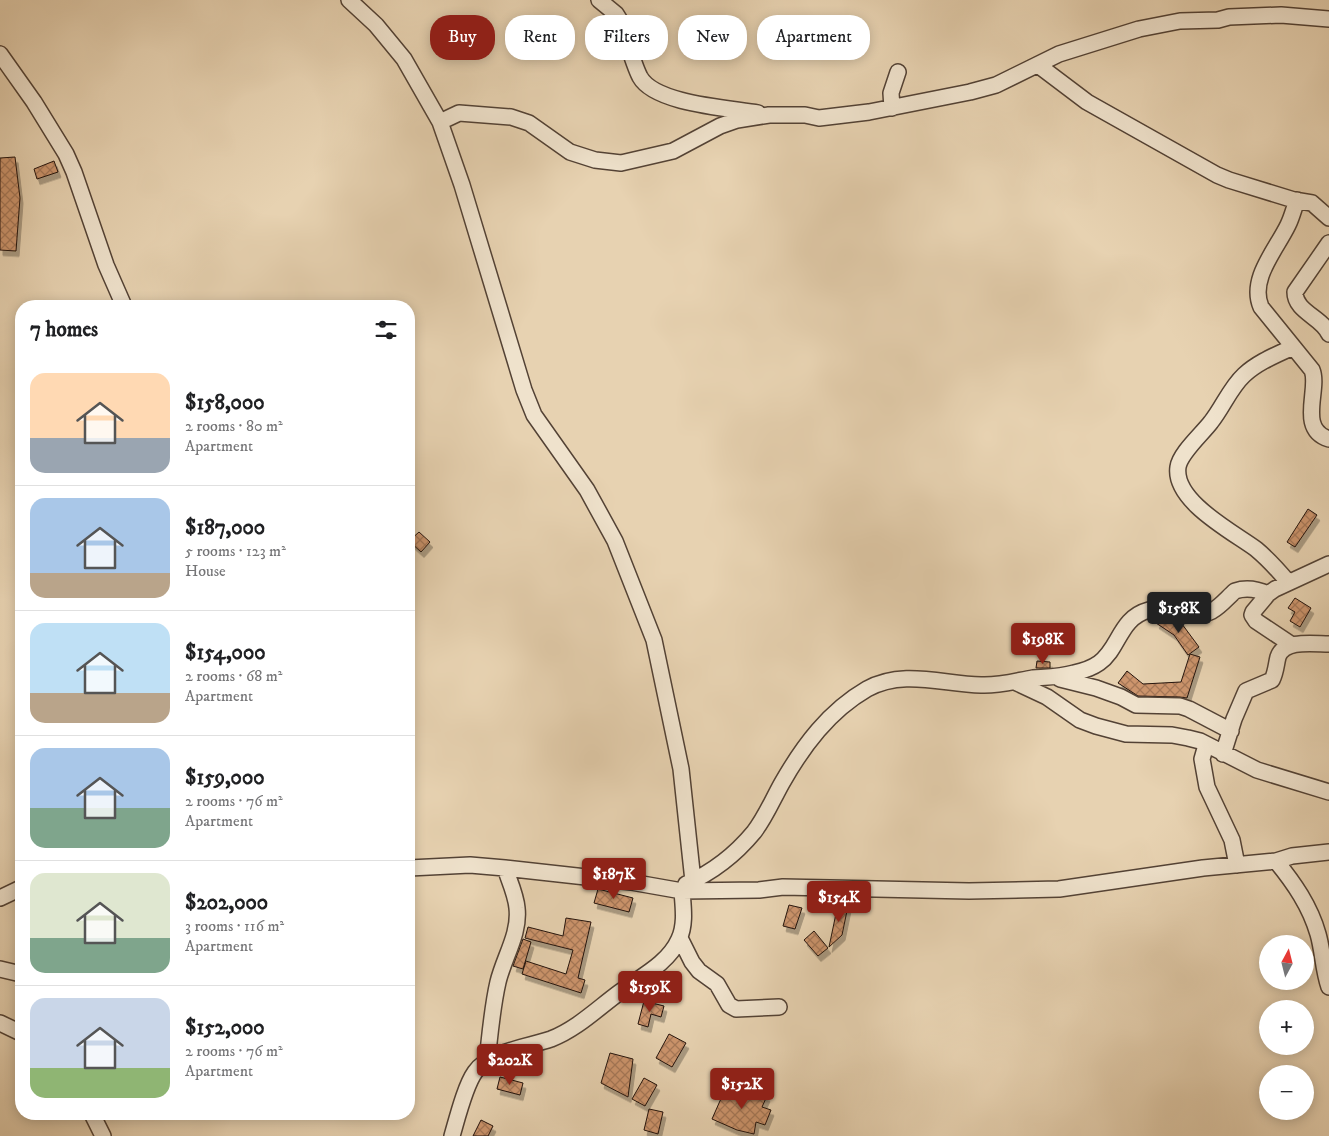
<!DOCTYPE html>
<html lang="en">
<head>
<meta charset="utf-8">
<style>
  :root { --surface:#fff; --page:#f6f6f6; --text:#202124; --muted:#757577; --line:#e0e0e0; --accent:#8f2418 }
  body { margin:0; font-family:"IM FELL DW Pica",serif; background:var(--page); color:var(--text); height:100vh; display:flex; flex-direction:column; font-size:19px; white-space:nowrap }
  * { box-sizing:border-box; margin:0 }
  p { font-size:16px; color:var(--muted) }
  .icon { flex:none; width:28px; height:28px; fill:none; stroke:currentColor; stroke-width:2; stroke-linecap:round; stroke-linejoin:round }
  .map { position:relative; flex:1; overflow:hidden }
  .details { position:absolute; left:15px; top:300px; width:400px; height:820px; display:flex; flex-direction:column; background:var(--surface); border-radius:20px; box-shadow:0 2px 12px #0003 }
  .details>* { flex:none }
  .hud { position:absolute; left:430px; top:15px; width:475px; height:45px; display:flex; gap:10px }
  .needle { width:32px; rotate:7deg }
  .fabs { position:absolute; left:1259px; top:935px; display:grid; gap:10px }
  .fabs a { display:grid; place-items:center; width:55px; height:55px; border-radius:50%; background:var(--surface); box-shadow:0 2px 12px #0003; font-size:25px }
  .price { position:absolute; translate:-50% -42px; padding:0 11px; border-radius:5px; background:var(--accent); color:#fff; font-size:16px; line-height:32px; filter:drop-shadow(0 1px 2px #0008) }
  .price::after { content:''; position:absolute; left:50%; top:30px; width:15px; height:11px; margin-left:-8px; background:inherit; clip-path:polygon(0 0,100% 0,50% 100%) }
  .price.on { background:#222; color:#fff }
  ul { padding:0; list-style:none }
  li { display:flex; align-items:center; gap:15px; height:125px; padding:0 15px }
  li+li { border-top:1px solid var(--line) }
  li span { display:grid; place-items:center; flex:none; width:140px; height:100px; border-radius:15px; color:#555 }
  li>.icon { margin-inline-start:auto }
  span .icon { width:60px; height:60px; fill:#fffc; stroke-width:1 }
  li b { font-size:21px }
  h2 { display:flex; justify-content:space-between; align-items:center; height:60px; padding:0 15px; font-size:21px }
  .tag { padding:0 18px; border-radius:20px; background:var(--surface); box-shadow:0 2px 12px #0003; font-size:18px; line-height:45px }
  .tag.on { background:var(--accent); color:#fff }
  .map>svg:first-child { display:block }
  .building { fill:url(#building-cross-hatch); stroke:#22120c; filter:url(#shadow) }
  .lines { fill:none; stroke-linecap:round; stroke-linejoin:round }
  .minor-casing { stroke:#534235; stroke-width:18 }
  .minor { stroke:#efe2cc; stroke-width:15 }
</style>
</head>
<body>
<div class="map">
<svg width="1329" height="1136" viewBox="0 0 1329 1136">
  <defs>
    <pattern id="building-cross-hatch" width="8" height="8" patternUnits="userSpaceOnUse" patternTransform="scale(1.25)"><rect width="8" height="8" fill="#cd956d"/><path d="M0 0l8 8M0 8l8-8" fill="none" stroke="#a67858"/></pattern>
    <filter id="shadow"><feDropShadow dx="3" dy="5.5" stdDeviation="0" flood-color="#0004"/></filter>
  </defs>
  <rect width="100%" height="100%" fill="#e7d2b1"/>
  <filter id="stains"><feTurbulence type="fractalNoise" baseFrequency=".004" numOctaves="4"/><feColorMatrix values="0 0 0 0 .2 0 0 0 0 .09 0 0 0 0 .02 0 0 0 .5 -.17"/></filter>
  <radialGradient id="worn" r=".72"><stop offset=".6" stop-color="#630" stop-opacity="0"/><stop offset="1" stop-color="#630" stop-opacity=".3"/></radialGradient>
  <path class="building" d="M 15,157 L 20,198 L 16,251 L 0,250 L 0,158 Z
    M 54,161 L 58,172 L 37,179 L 34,169 Z
    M 1308,509 L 1317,515 L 1295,547 L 1287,542 Z
    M 419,532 L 430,542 L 421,552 L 409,541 Z
    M 1295,598 L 1311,608 L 1300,627 L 1290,621 L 1295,612 L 1288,608 Z
    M 1159,618 L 1178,621 L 1182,624 L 1199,647 L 1188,655 L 1174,635 L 1156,623 Z
    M 1190,654 L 1200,657 L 1187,698 L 1180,697 L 1138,696 L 1118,683 L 1127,671 L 1143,684 L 1181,682 Z
    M 1037,661 L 1050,662 L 1050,668 L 1036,668 Z
    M 598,889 L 633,898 L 629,912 L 594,903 Z
    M 838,904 L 848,906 L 842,935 L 829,947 Z
    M 789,905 L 802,908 L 795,929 L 783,926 Z
    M 566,918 L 591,922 L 578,978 L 585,980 L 581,993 L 522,974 L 526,961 L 566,974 L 573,950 L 525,938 L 528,927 L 563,936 Z
    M 814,931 L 828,948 L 818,956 L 804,940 Z
    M 523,939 L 531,942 L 523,969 L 513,966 Z
    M 644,1001 L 664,1006 L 661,1017 L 651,1014 L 648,1027 L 638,1024 Z
    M 669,1034 L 686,1043 L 672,1067 L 656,1058 Z
    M 610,1053 L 633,1059 L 628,1097 L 601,1083 Z
    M 500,1077 L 523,1083 L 520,1095 L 497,1089 Z
    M 644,1078 L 657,1085 L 645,1106 L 632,1099 Z
    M 727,1085 L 746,1094 L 749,1088 L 767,1096 L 762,1107 L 771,1110 L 765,1125 L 756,1122 L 754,1134 L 737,1130 L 712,1119 Z
    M 649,1109 L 663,1112 L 658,1134 L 644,1130 Z
    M 481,1120 L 493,1126 L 488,1136 L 473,1136 Z"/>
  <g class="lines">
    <defs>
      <path id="minor" d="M 349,0 L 376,25 L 404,59 L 440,122 L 462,185 L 524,390 L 534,415 L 587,490 L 615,541 L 654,640 L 681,769 L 693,881 L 682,891 C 683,906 686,924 679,939 C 668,964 640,977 620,992 C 598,1008 577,1029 551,1039 C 528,1047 490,1051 475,1072 C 465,1086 457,1119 452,1136
        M 599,0 L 616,14 L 621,22 C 627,39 632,61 640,77 C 655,104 729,108 758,113
        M 0,54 L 34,102 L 66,154 L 74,172 L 106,265 L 124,306
        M 1038,65 L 1087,102 L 1217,175 L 1229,180 L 1294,200 L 1312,203 L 1329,218
        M 892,108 L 891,93 L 898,72
        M 440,122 L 459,113 L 511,117 L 529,123 L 570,152 L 595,160 L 621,163 L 673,151 L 720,126 L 737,120 L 769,115 L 805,115 L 819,118 L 869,112 L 970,92 L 996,85 L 1059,54 L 1139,29 L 1180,21 L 1218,20 L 1229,17 L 1281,15 L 1329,19
        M 1297,200 C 1294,208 1292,217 1288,225 C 1276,250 1249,279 1261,307 L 1312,370 C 1320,389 1297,429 1329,439
        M 1329,243 L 1295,292 C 1295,312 1322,317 1329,334
        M 1288,582 C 1278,570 1268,559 1256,549 C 1233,532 1173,501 1178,467 C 1180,453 1202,434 1211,422 C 1223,407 1230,388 1244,375 C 1258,362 1276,355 1293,347
        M 1292,645 L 1256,621 L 1252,615 L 1253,612 L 1268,594 L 1275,589 L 1329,564
        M 1060,679 L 1096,688 L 1121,697 L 1136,705 L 1180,706 L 1189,709 L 1231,731
        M 1015,682 L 1047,697 L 1080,720 L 1096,726 L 1126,734 L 1172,735 L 1188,738 L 1200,741 L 1257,770 L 1329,792
        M 1206,745 L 1202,759 L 1207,787 L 1232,840 L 1237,865
        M 1223,754 L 1234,719 L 1246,691 L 1272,680 C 1276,672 1276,665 1278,657 C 1284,639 1314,644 1329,644
        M 1276,861 C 1294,883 1310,906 1318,934 C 1323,951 1323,970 1329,987
        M 409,868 L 470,865 L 505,868 L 631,882 L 682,891 L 759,890 L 783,887 L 969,891 L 1059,889 L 1203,868 L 1276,861 L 1292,856 L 1329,852
        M 686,884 C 713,872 735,855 754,832 C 765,818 773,799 782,783 C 803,746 829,711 867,689 C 903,669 942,684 981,685 C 999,686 1016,681 1033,678 C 1047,677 1061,677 1074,673 C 1083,671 1092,668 1099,663 C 1120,648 1119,618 1149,610 C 1170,604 1193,621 1212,611 C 1221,606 1228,597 1235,591 C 1247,587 1257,589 1268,594
        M 0,898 L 21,888
        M 680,938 L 692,962 L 699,971 L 717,984 L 729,1005 L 736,1009 L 779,1007
        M 0,969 L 21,974
        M 0,1023 L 21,1033
        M 487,1061 C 490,1035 492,1008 498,982 C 504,957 520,934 517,908 C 516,895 509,880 505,868
        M 92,1114 L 103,1136"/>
    </defs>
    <use href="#minor" class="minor-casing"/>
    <use href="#minor" class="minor"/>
  </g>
  <rect width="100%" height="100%" filter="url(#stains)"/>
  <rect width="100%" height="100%" fill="url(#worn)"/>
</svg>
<div class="fabs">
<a><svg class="needle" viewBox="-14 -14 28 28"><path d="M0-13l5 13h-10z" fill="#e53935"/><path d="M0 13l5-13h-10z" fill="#757577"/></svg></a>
<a>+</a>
<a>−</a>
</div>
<b class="price on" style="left:1179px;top:634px">$158K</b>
<b class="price" style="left:1043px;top:665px">$198K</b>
<b class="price" style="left:614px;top:900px">$187K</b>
<b class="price" style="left:839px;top:923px">$154K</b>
<b class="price" style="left:650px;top:1013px">$159K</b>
<b class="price" style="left:510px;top:1086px">$202K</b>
<b class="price" style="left:742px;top:1110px">$152K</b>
<div class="hud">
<a class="tag on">Buy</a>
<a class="tag">Rent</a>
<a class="tag">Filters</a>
<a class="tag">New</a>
<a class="tag">Apartment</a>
</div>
<section class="details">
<h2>7 homes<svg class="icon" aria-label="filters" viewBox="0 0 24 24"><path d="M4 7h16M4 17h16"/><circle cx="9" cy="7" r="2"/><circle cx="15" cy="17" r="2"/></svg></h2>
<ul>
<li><span style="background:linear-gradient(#ffd9b3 65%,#9aa5b1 0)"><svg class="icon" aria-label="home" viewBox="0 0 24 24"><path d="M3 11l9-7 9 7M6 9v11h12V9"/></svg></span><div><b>$158,000</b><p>2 rooms · 80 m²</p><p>Apartment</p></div></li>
<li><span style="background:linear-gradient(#a9c7e8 75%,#b9a48a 0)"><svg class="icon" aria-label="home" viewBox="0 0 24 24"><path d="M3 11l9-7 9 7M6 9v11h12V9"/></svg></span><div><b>$187,000</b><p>5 rooms · 123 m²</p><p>House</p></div></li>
<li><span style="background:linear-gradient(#bfe0f5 70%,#b9a48a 0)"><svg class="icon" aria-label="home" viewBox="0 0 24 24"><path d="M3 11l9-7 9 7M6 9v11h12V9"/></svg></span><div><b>$154,000</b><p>2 rooms · 68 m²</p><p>Apartment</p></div></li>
<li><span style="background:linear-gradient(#a9c7e8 60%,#7fa58c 0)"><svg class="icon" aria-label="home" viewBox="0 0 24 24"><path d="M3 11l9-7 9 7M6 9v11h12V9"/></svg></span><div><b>$159,000</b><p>2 rooms · 76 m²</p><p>Apartment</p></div></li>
<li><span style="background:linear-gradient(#dfe7d0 65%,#7fa58c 0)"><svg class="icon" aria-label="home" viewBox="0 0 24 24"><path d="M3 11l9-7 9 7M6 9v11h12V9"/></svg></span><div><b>$202,000</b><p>3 rooms · 116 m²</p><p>Apartment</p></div></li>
<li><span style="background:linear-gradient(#c9d6e8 70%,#8fb573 0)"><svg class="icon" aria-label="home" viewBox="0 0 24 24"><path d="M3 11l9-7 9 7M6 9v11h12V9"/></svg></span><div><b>$152,000</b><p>2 rooms · 76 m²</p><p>Apartment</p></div></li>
</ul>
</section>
</div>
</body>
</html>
